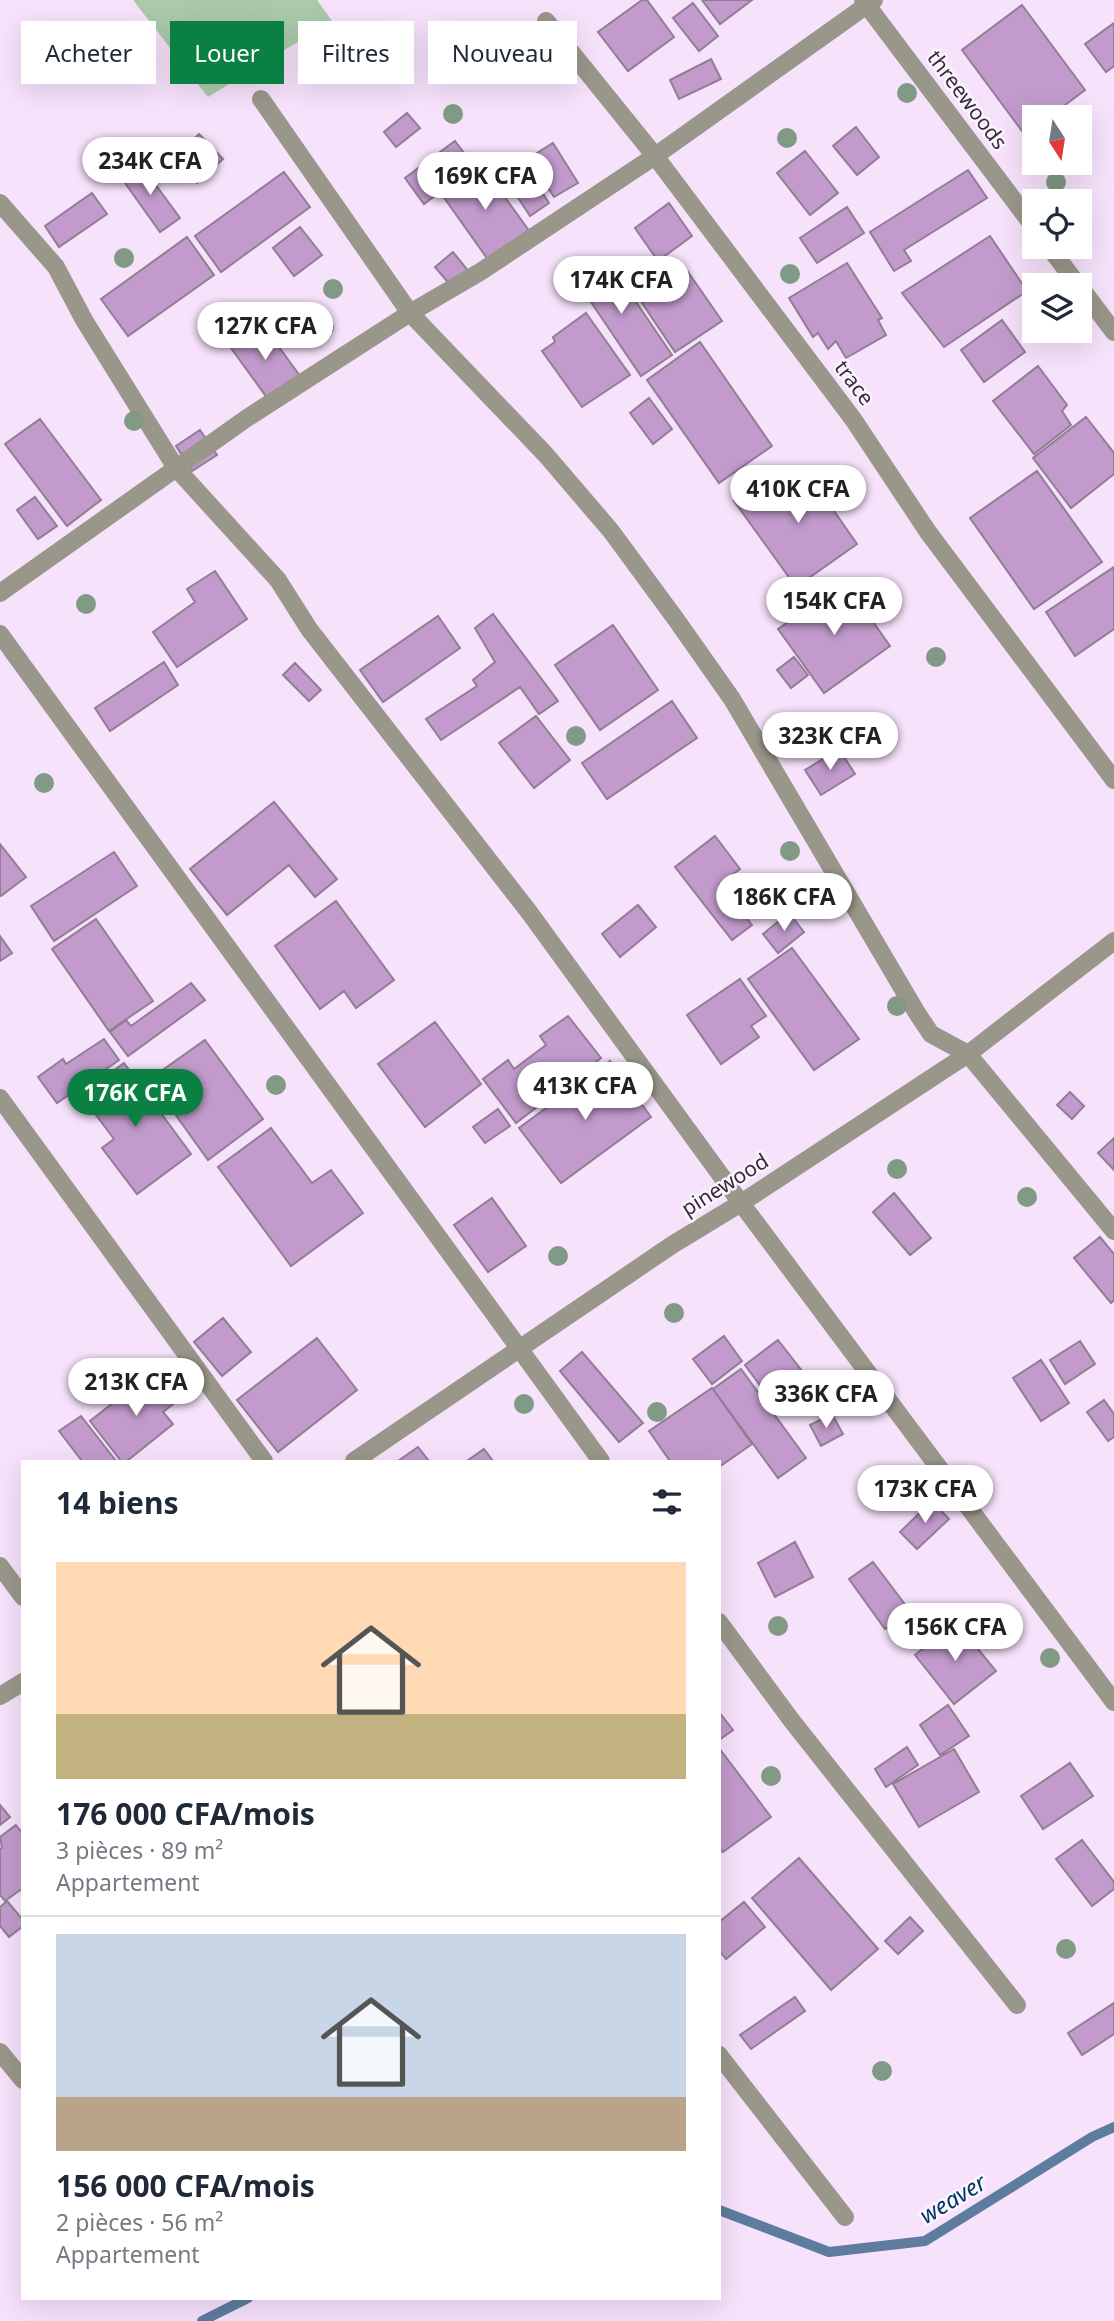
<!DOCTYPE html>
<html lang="fr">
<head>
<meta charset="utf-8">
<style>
  :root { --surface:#fff; --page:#f2f2f3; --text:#1f2937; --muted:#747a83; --line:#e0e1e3; --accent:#0b8043 }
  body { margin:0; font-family:"Noto Sans",sans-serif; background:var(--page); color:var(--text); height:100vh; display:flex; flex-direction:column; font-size:26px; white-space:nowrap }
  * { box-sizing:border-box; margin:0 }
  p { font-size:23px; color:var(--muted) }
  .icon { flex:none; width:38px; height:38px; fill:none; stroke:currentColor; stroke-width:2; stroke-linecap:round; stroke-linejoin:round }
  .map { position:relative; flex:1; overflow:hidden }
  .details { position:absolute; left:21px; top:1460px; width:700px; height:840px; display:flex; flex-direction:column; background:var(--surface); border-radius:0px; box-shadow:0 7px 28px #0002 }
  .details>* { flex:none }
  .top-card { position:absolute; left:21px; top:21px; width:700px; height:63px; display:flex; gap:14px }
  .needle { width:46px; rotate:168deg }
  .buttons { position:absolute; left:1022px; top:105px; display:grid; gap:14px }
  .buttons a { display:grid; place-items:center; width:70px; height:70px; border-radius:0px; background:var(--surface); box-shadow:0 7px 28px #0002; font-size:35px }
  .price { position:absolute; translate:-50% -60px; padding:0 16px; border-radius:24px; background:#fff; color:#222; font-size:23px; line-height:46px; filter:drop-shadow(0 2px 4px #0008) }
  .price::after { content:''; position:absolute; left:50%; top:42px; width:21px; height:16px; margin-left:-10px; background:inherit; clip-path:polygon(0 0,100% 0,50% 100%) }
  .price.selected { background:var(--accent); color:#fff }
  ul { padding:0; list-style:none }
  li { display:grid; align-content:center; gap:14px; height:371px; padding:0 35px }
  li+li { border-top:2px solid var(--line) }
  li span { display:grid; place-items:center; height:217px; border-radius:0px; color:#555 }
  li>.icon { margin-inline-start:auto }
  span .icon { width:126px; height:126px; fill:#fffc; stroke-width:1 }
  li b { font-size:30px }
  h2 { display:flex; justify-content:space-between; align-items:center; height:84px; padding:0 35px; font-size:30px }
  .pill { padding:0 24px; border-radius:0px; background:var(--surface); box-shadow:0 7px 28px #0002; font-size:24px; line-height:63px }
  .pill.selected { background:var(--accent); color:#fff }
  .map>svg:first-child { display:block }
  .green { fill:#aacaaa }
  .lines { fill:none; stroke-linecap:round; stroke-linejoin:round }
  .stream { stroke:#5e7c9e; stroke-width:10 }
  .building { fill:#c29bcc; stroke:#907e94; stroke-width:2 }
  .minor { stroke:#99968a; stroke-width:18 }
  .tree { fill:#809a85 }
  .labels { text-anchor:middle; stroke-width:5; stroke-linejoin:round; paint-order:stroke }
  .street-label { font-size:21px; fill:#342c36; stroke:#fcf4fe }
  .water-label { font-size:23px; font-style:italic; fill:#003760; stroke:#fcf4fe }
</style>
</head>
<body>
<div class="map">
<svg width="1114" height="2321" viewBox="0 0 1114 2321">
  <rect width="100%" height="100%" fill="#f6e2fb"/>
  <path class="green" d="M 133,0 L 317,0 L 332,21 L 208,97 Z"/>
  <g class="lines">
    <path class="stream" d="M 719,2210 L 829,2252 L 925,2241 L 1092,2137 L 1114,2127
      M 202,2321 L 248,2298"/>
  </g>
  <path class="building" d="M 642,0 L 647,0 L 674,37 L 628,71 L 598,32 Z
    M 702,0 L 752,0 L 720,24 Z
    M 693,3 L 718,36 L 699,51 L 673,18 Z
    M 1022,5 L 1085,90 L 1049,117 L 1034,117 L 1034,128 L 1025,135 L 962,50 Z
    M 1114,23 L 1114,66 L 1106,72 L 1085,44 Z
    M 711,59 L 721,79 L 679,99 L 670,80 Z
    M 407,113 L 420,128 L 396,147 L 384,132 Z
    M 856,127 L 879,157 L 857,175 L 833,146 Z
    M 199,134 L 223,159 L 197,183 L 173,159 Z
    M 455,141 L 474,166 L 424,204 L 405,178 Z
    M 553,143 L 578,183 L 554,197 L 529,158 Z
    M 805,151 L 838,193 L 810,215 L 777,173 Z
    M 519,157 L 549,203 L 530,216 L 500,170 Z
    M 139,162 L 180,218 L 160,232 L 120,176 Z
    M 481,164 L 530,232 L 489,261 L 440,192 Z
    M 968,170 L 987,198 L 904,250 L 911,261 L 894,271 L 870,232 Z
    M 284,172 L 310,207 L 221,272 L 195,236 Z
    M 92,193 L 107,214 L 59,247 L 45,226 Z
    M 669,203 L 692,236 L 658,261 L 635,228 Z
    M 847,207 L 864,233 L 817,263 L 800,238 Z
    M 300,227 L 322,255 L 294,276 L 273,248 Z
    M 990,236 L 1027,291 L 944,347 L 902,293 Z
    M 187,237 L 214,275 L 128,336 L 101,299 Z
    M 453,252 L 469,272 L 452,287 L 435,267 Z
    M 576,258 L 581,266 L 594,258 L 608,280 L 617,274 L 672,355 L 641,376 L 566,265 Z
    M 847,263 L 882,318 L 878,320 L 886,335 L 846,358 L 836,341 L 828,349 L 818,333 L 813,337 L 789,298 Z
    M 688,272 L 722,321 L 675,352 L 642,303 Z
    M 586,313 L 630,375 L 582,407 L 542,351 L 555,342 L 553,337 Z
    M 1002,320 L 1025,352 L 984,382 L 961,350 Z
    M 263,325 L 300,376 L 268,399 L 231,348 Z
    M 700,342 L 772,446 L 719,483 L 647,380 Z
    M 1038,366 L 1067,405 L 1062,411 L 1071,425 L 1034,454 L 993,401 Z
    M 649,398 L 672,429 L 653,444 L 630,413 Z
    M 1086,417 L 1114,453 L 1114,474 L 1071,508 L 1033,458 Z
    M 40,419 L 101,500 L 67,526 L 5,444 Z
    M 200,430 L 217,455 L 192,471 L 176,446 Z
    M 819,468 L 838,494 L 827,501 L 857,544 L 796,587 L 734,501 L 763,480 L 776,499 Z
    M 1037,471 L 1102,562 L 1034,609 L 970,518 Z
    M 35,497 L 57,526 L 38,539 L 17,510 Z
    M 1114,567 L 1114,629 L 1075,656 L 1046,612 Z
    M 215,571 L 247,619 L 177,667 L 153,632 L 195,602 L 187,589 Z
    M 845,582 L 890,646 L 824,693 L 778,629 Z
    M 493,614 L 558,701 L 539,714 L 520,687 L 441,740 L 426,719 L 477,686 L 473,680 L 495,662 L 475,628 Z
    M 438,616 L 460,648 L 383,702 L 360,670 Z
    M 613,625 L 658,690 L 600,730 L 555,665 Z
    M 794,657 L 808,675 L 791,688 L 777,670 Z
    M 164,662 L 178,685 L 110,731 L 95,708 Z
    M 295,663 L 321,690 L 309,701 L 283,675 Z
    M 672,701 L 697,738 L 607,799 L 582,763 Z
    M 536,716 L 570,760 L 534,788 L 499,743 Z
    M 839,749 L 855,774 L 821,795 L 805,770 Z
    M 274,802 L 337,879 L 315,897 L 289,865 L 227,915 L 190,869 Z
    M 715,836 L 740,869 L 720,884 L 752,925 L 732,940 L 675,867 Z
    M 0,844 L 26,877 L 1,896 L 0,895 Z
    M 114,852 L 137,886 L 54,941 L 31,906 Z
    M 336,901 L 394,980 L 356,1008 L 344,991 L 320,1009 L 275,946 Z
    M 638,905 L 656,927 L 620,957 L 602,934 Z
    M 789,913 L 804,932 L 778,953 L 763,934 Z
    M 96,919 L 153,1001 L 109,1031 L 52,949 Z
    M 0,936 L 12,953 L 0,961 Z
    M 792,948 L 859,1039 L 814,1070 L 748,979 Z
    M 740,979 L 766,1016 L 751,1026 L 759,1037 L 721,1064 L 687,1015 Z
    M 191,983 L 205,1000 L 128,1056 L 110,1032 L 126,1020 L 131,1026 Z
    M 568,1016 L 601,1058 L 516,1123 L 483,1079 L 508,1060 L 514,1069 L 546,1045 L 540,1036 Z
    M 435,1022 L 481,1084 L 425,1127 L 378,1064 Z
    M 104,1039 L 119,1060 L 57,1103 L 38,1077 L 63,1059 L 66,1064 Z
    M 205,1040 L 263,1119 L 208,1160 L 150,1079 Z
    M 610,1061 L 651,1117 L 561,1183 L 519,1128 Z
    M 124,1063 L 191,1154 L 137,1194 L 102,1148 L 114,1139 L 81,1095 Z
    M 1070,1092 L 1084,1106 L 1072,1119 L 1057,1105 Z
    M 498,1109 L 510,1126 L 485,1143 L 473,1127 Z
    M 271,1128 L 312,1183 L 331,1170 L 363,1213 L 291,1266 L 218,1167 Z
    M 1114,1138 L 1114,1170 L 1098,1153 Z
    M 894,1193 L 931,1238 L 910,1255 L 873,1212 Z
    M 492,1198 L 526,1246 L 488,1272 L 454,1225 Z
    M 1100,1237 L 1114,1254 L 1114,1300 L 1111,1303 L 1074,1258 Z
    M 223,1318 L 251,1352 L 222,1376 L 194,1342 Z
    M 724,1336 L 742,1361 L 712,1384 L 693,1359 Z
    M 317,1338 L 357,1390 L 278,1452 L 237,1400 Z
    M 778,1340 L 809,1380 L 799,1386 L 806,1395 L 781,1414 L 745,1365 Z
    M 1080,1341 L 1095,1364 L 1065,1384 L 1050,1360 Z
    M 582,1352 L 643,1423 L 619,1442 L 560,1371 Z
    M 1041,1360 L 1069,1403 L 1041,1421 L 1013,1378 Z
    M 741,1369 L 806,1458 L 778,1478 L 713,1389 Z
    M 154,1371 L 177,1401 L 163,1412 L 173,1424 L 127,1461 L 121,1461 L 90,1421 Z
    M 712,1388 L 752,1444 L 719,1467 L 719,1461 L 670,1461 L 649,1431 Z
    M 1104,1400 L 1114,1414 L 1114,1437 L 1108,1441 L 1087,1412 Z
    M 832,1414 L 843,1434 L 821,1446 L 810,1425 Z
    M 81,1416 L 116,1461 L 82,1461 L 59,1431 Z
    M 418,1447 L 429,1461 L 398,1461 Z
    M 484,1449 L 493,1461 L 467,1461 Z
    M 932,1501 L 949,1519 L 917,1549 L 900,1532 Z
    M 795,1542 L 813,1577 L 775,1597 L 758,1563 Z
    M 873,1562 L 910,1611 L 885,1629 L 849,1579 Z
    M 956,1622 L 996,1671 L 954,1704 L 915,1655 Z
    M 948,1705 L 969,1736 L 940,1755 L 920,1725 Z
    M 719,1712 L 733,1730 L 719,1740 Z
    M 907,1747 L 918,1765 L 886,1787 L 875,1769 Z
    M 719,1748 L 771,1817 L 723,1852 L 719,1848 Z
    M 954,1749 L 979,1792 L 919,1827 L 893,1784 Z
    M 1070,1763 L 1093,1796 L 1043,1829 L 1021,1796 Z
    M 0,1805 L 10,1817 L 0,1825 Z
    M 16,1825 L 23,1834 L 23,1888 L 5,1901 L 0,1895 L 0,1849 L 2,1848 L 0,1837 Z
    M 1082,1840 L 1114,1882 L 1114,1889 L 1092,1906 L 1056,1859 Z
    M 799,1858 L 878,1949 L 831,1990 L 752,1898 Z
    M 7,1901 L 23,1920 L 23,1926 L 9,1937 L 0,1926 L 0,1907 Z
    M 744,1902 L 765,1927 L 726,1959 L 719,1950 L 719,1922 Z
    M 910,1917 L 923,1931 L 898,1954 L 885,1941 Z
    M 795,1997 L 805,2011 L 751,2049 L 740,2035 Z
    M 1114,2003 L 1114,2034 L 1082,2055 L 1068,2033 Z"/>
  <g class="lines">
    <path class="minor" d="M 863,0 L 1034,227
      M 546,21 L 655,156 L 853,419 L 928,532 L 1114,780
      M 261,99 L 410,313 L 546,455 L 611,531 L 675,618 L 732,699 L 917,1013 L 931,1034 L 968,1054 L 1114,1231
      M 0,203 L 56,267 L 84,320 L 176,468 L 278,580 L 309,629 L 529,912 L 741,1203 L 1114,1702
      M 1049,247 L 1078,285
      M 1080,287 L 1114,332
      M 0,593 L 247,418 L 410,313 L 480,272 L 655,156 L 874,0
      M 0,634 L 601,1461
      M 0,1098 L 264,1461
      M 354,1461 L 672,1245 L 741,1203 L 968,1054 L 1114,941
      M 0,1566 L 23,1597
      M 719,1622 L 792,1721 L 1017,2005
      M 0,1696 L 23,1682
      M 0,2052 L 23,2080
      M 719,2055 L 845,2217"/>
  </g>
  <g class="tree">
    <circle cx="907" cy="93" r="10"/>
    <circle cx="453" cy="114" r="10"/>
    <circle cx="787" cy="138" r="10"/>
    <circle cx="1056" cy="182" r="10"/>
    <circle cx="124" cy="258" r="10"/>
    <circle cx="790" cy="274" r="10"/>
    <circle cx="333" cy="289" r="10"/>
    <circle cx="240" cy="322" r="10"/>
    <circle cx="324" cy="327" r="10"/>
    <circle cx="134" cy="421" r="10"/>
    <circle cx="86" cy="604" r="10"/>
    <circle cx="936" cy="657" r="10"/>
    <circle cx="576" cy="736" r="10"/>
    <circle cx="44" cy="783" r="10"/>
    <circle cx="790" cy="851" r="10"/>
    <circle cx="897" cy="1006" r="10"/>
    <circle cx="276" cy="1085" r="10"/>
    <circle cx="897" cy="1169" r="10"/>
    <circle cx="1027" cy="1197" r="10"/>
    <circle cx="558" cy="1256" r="10"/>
    <circle cx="674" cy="1313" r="10"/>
    <circle cx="524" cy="1404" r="10"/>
    <circle cx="657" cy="1412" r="10"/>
    <circle cx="778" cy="1626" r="10"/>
    <circle cx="1050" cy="1658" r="10"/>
    <circle cx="771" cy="1776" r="10"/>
    <circle cx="1066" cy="1949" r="10"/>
    <circle cx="882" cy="2071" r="10"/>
  </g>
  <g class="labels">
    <g class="street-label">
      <text transform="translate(967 100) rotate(53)" y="7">threewoods</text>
      <text transform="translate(854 383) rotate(53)" y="7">trace</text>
      <text transform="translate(725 1185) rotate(-32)" y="7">pinewood</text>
    </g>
    <g class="water-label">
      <text transform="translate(953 2199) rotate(-31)" y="8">weaver</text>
    </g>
  </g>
</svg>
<div class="buttons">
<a><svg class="needle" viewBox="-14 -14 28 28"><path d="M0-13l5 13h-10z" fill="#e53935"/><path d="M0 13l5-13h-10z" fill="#747a83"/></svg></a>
<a><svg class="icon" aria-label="locate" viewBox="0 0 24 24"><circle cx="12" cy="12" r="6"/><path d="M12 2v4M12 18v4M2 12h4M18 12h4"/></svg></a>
<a><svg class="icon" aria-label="layers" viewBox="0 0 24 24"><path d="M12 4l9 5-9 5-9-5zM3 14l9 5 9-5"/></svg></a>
</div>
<b class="price" style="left:150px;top:197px">234K CFA</b>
<b class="price" style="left:485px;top:212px">169K CFA</b>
<b class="price" style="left:621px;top:316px">174K CFA</b>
<b class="price" style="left:265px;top:362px">127K CFA</b>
<b class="price" style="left:798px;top:525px">410K CFA</b>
<b class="price" style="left:834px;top:637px">154K CFA</b>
<b class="price" style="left:830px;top:772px">323K CFA</b>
<b class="price" style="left:784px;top:933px">186K CFA</b>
<b class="price" style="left:585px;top:1122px">413K CFA</b>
<b class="price selected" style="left:135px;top:1129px">176K CFA</b>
<b class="price" style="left:136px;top:1418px">213K CFA</b>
<b class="price" style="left:826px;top:1430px">336K CFA</b>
<b class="price" style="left:925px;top:1525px">173K CFA</b>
<b class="price" style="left:955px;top:1663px">156K CFA</b>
<div class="top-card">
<a class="pill">Acheter</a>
<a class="pill selected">Louer</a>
<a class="pill">Filtres</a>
<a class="pill">Nouveau</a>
</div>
<section class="details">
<h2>14 biens<svg class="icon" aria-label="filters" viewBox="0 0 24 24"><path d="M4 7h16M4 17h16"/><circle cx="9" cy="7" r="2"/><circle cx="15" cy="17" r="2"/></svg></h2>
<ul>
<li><span style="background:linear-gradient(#ffd9b3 70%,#c2b280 0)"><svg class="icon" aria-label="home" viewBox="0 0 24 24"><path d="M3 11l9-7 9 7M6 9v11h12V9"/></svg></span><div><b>176 000 CFA/mois</b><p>3 pièces · 89 m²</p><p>Appartement</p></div></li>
<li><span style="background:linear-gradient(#c9d6e8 75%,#b9a48a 0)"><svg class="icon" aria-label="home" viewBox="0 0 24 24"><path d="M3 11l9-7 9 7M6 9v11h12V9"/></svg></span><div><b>156 000 CFA/mois</b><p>2 pièces · 56 m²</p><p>Appartement</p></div></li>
</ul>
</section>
</div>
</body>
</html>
